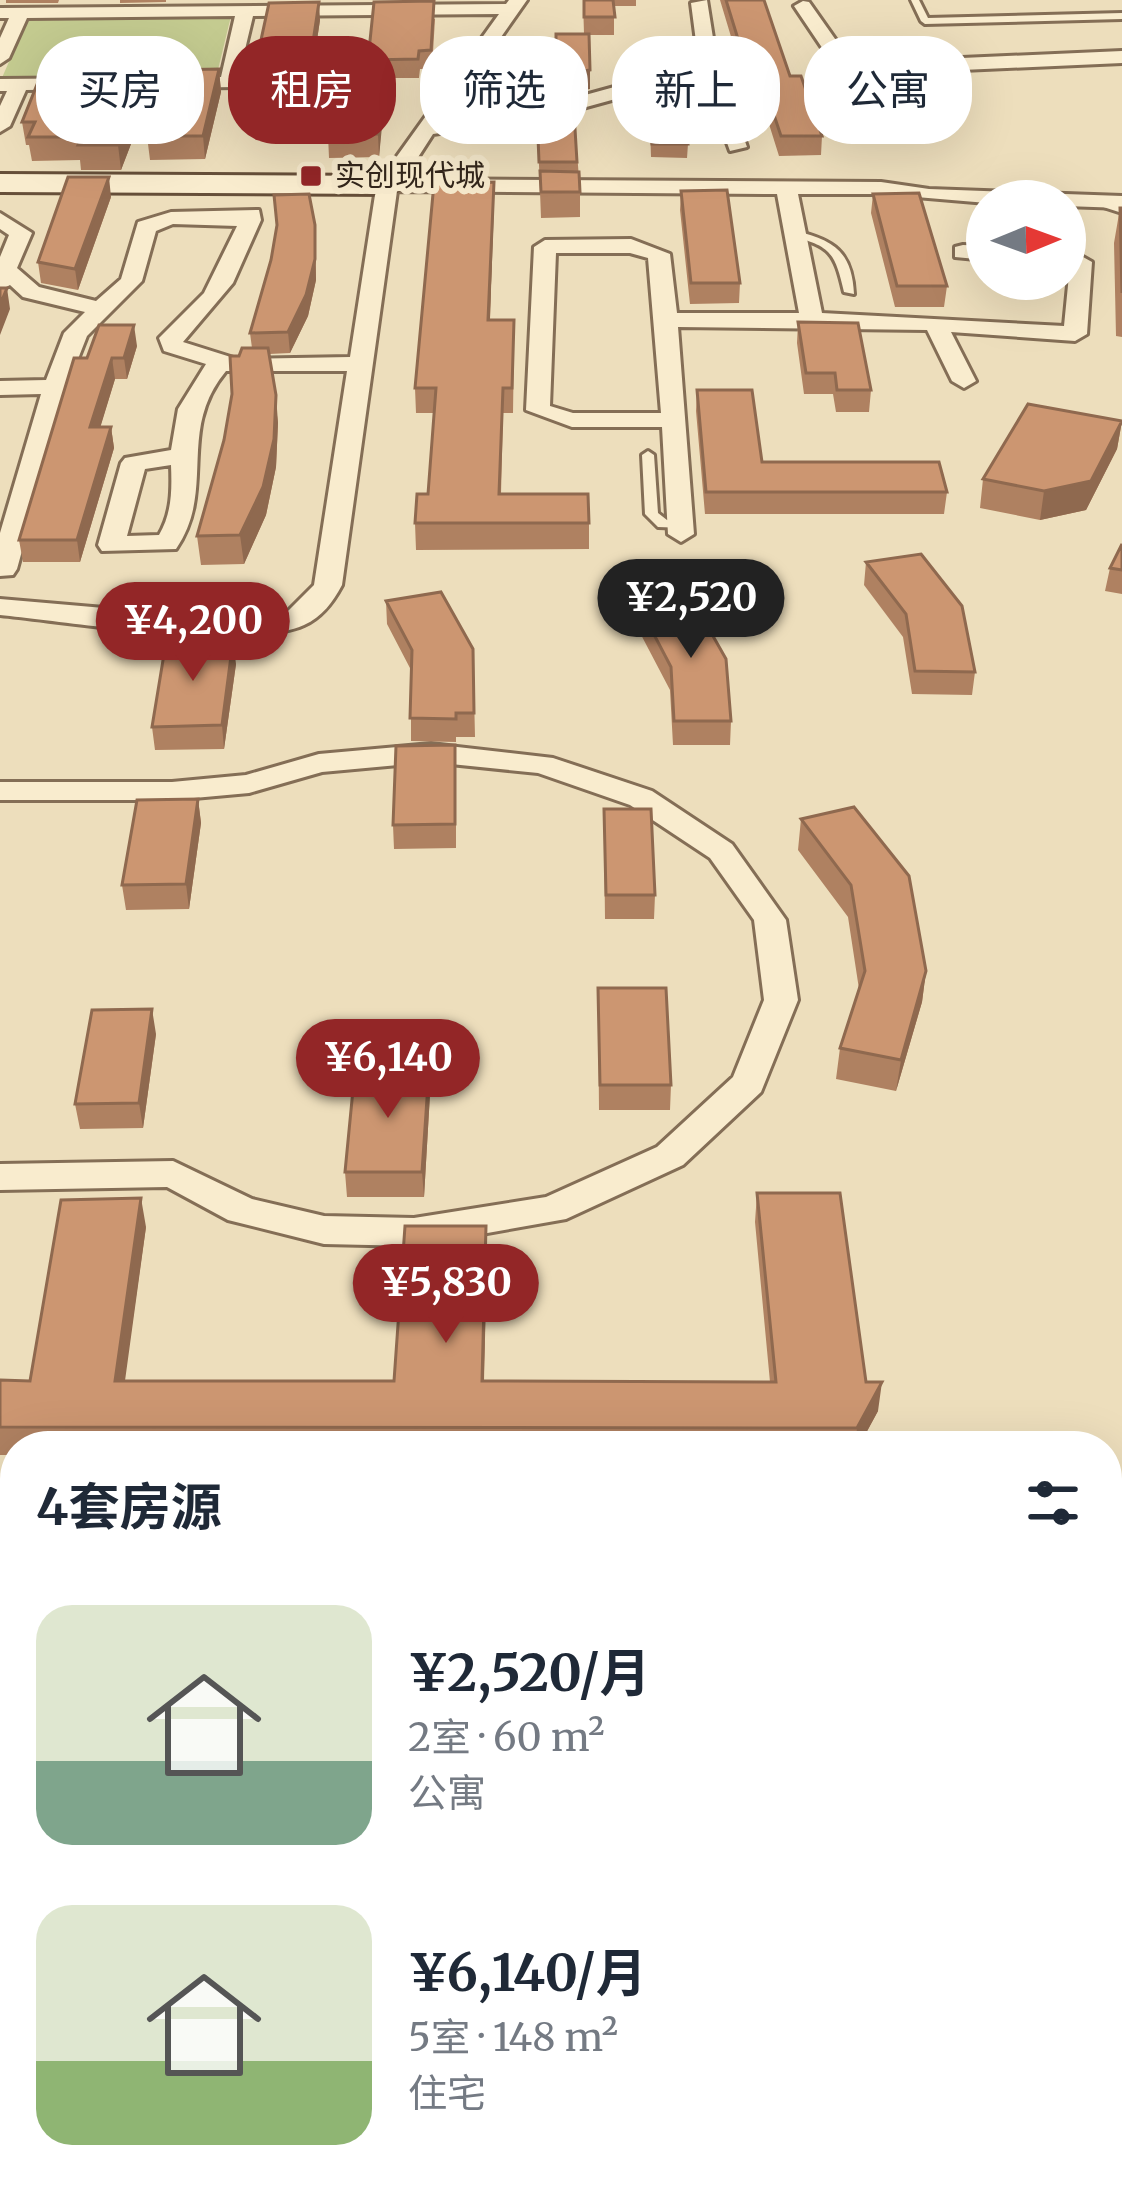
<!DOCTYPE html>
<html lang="zh">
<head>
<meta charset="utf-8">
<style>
  :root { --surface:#fff; --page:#f6f6f7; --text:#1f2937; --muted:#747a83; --accent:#932627 }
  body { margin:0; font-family:Merriweather,"Noto Sans SC",serif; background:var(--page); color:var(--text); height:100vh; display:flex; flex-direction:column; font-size:45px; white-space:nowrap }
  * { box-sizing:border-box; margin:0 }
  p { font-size:39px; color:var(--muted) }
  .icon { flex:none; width:66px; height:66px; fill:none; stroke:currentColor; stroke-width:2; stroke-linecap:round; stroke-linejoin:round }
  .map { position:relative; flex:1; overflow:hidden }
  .side { position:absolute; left:0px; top:1431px; width:1122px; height:771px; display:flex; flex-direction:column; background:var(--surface); border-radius:48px 48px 0 0; box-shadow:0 12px 48px #0002 }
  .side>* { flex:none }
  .hud { position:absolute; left:36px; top:36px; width:1050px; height:108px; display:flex; gap:24px }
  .needle { width:78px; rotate:89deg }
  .buttons { position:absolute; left:966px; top:180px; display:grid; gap:24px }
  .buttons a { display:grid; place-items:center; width:120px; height:120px; border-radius:50%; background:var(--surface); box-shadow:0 12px 48px #0002; font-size:60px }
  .price { position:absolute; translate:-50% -102px; padding:0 27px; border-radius:42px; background:var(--accent); color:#fff; font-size:39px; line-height:78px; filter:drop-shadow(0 3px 6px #0008) }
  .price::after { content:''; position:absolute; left:50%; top:72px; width:36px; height:27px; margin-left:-18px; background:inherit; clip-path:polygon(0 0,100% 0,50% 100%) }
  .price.selected { background:#222; color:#fff }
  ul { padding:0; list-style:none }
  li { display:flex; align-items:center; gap:36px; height:300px; padding:0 36px }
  li span { display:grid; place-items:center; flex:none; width:336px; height:240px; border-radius:36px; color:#555 }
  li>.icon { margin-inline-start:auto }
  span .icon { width:144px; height:144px; fill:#fffc; stroke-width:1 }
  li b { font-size:51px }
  h2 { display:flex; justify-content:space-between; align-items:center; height:144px; padding:0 36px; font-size:51px }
  .tag { padding:0 42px; border-radius:48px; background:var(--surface); box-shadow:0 12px 48px #0002; font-size:42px; line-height:108px }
  .tag.selected { background:var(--accent); color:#fff }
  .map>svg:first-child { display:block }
  .green { fill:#c4cb90 }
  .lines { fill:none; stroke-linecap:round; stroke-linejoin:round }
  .lane-casing { stroke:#846e56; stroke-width:6 }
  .street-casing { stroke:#846e56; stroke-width:6 }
  .secondary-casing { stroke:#664f39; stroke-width:6 }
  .lane { fill:#f9ecce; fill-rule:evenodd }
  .street { fill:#f9ecce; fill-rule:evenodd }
  .secondary { fill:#f9ecce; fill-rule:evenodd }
  .wall { fill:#af8161 }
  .shaded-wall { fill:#8f694f }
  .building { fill:#cc9671; stroke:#8f694f; stroke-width:3 }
  .poi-dot { fill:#932627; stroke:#f5e8cb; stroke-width:4.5 }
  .labels { text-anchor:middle; stroke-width:12; stroke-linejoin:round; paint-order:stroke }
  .far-poi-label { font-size:30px; fill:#33261b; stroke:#f5e8cb; text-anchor:start }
</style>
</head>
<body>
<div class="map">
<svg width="1122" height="2201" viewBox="0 0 1122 2201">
  <rect width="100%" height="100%" fill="#eddebc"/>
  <path class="green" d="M 231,16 L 216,78 L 1,80 L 28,18 Z"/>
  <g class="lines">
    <defs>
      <path id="lane" d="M 911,0 L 919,0 L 928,18 L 1122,13 L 1122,19 L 925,24 L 921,21 Z
        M 1095,198 L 1122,207 L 1122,213 L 1091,203 L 1091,199 Z
        M 795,231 C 834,240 852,252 854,294 L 844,292 C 835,253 831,246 791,236 L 791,232 Z
        M 648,451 L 654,455 L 658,513 L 667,520 L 686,522 L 686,528 L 658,527 L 645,514 L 642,455 Z
        M 1107,1842 L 1122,1848 L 1122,1870 L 1107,1864 Z
        M 697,2187 L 725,2187 L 719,2201 L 691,2201 Z
        M 926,2187 L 954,2187 L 952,2201 L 924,2201 Z"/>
      <path id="street" d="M 509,0 L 527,0 L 442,121 L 462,119 L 498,102 L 567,100 L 618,86 L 707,85 L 698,57 L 691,3 L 707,0 L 716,57 L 747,147 L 730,151 L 710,96 L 619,98 L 568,112 L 502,114 L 474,128 L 433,134 L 404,179 L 881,182 L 929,189 L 1122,196 L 1122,208 L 1065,206 L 1065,201 L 987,203 L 881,194 L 798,194 L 822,313 L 1064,326 L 1070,265 L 1065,263 L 1065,247 L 1092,262 L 1087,334 L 1075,341 L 951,332 L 976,381 L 964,388 L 952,381 L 927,330 L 678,327 L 694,534 L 681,542 L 668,534 L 662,427 L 572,427 L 526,410 L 534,247 L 545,240 L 631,239 L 670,254 L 677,313 L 799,313 L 777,194 L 397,191 L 342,585 C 333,602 322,617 304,625 C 246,651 71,622 0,615 L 0,599 L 254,621 L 288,611 L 314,585 L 347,371 L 226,371 C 176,431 217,489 176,549 L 102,551 L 98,545 L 121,463 L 125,458 L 171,450 L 178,409 L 206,364 L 164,351 L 159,338 L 204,293 L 237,226 L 173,224 L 156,231 L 142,281 L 87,336 L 67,387 L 17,569 L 13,575 L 0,576 L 0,533 L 41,394 L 0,395 L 0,381 L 46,380 L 64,333 L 85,312 L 23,297 L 10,285 L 0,290 L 0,257 L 9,235 L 0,229 L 0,213 L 32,233 L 17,268 L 39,287 L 96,301 L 121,279 L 138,222 L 171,212 L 259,210 L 261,220 L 233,283 L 183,342 L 237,359 L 350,357 L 375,195 L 390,166 L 499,14 L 253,16 L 236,87 L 26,90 L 10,126 L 0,132 L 0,106 L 7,91 L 0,91 L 0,79 L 221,77 L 235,16 L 27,18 L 9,58 L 0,64 L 0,38 L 9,18 L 0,18 L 0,8 L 506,4 ZM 556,253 L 630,253 L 648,258 L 661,413 L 573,413 L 550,406 ZM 171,465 C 172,490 172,513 159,535 L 127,536 L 145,469 Z
        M 803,1 L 809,2 L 840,46 L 962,58 L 1122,51 L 1122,63 L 962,70 L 834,57 L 827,55 L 794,6 Z
        M 963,245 L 987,246 L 987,260 L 955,257 L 955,247 Z
        M 431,744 L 553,758 L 652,791 L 732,844 L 786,920 L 798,1000 L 761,1092 L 683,1165 L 566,1219 L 414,1246 L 324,1244 L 228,1220 L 167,1187 L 0,1190 L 0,1164 L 173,1161 L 252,1199 L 324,1216 L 414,1218 L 546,1197 L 657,1147 L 733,1077 L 764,1000 L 754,920 L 710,858 L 630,805 L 538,773 L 431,762 L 322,772 L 249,793 L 172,800 L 0,800 L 0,782 L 172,782 L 246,775 L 319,754 Z
        M 223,2187 L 296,2187 L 302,2201 L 229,2201 Z"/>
      <path id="secondary" d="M 0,174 L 390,176 L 405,185 L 390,194 L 0,192 Z
        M 0,1523 L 15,1523 L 15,1573 L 0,1573 Z
        M 1107,1555 L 1122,1558 L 1122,1610 L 1107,1607 Z"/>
    </defs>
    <use href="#lane" class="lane-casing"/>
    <use href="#street" class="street-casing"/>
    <use href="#secondary" class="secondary-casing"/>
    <use href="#lane" class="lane"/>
    <use href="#street" class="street"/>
    <use href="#secondary" class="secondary"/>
  </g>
  <path class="wall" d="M 6,0 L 59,0 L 58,3 L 6,3 Z
    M 120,0 L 166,0 L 166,2 L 120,3 Z
    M 583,0 L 636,0 L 636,6 L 614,6 L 614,35 L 589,35 L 590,89 L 556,93 L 556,34 L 584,34 Z
    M 720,0 L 764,0 L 790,76 L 822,136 L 821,155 L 779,156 L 752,70 L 741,70 Z
    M 374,2 L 435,19 L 432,69 L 420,69 L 419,78 L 385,78 L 379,157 L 329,158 L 328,135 L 368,64 Z
    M 320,20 L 311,80 L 258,81 L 256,63 Z
    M 219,69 L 221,92 L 205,159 L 150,160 L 147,136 Z
    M 101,71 L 104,93 L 96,119 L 128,119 L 131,144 L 121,170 L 81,170 L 80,160 L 32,161 L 29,145 L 26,145 L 22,122 Z
    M 649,94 L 688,144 L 687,158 L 651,157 Z
    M 537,112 L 574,112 L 580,192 L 580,217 L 541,218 Z
    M 494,182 L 490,320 L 514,344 L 513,413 L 503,413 L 501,494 L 589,523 L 589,549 L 416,550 L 415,523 L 428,494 L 434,413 L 416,413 L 415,388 Z
    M 681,191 L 740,283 L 739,303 L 690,304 L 680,210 Z
    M 873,194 L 947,286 L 944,307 L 895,307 L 871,213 Z
    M 111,197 L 78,290 L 41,283 L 38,262 Z
    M 1120,208 L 1122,208 L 1122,337 L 1116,336 L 1114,243 Z
    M 315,225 L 316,280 L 308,316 L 290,353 L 269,354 L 278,423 L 276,467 L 266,515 L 244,564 L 201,565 L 197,536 L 224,440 L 239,356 L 252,348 L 250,333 Z
    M 798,322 L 871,390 L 869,412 L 836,412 L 833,394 L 804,394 L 797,343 Z
    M 137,346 L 127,379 L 115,379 L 100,427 L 111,427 L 114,448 L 80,562 L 23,562 L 19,540 L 87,358 Z
    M 697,390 L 762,462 L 947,492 L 944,514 L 705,514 L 696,411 Z
    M 1122,421 L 1117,449 L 1086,510 L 1040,520 L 980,508 L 983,479 Z
    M 1122,544 L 1122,594 L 1105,591 L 1110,568 Z
    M 866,562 L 975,672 L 972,695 L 912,694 L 903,637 L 864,585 Z
    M 386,601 L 473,649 L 475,737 L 456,737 L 456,742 L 411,741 L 411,670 L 387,624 Z
    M 639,606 L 731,721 L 730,745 L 673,745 L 670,690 L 638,629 Z
    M 236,664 L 224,749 L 155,750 L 152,727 Z
    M 456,769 L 456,848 L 394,849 L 393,825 Z
    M 198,799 L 201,823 L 189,909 L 126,910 L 122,885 Z
    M 801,819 L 926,971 L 922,1002 L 896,1091 L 836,1079 L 840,1048 L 859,989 L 848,917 L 798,850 Z
    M 604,833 L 655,895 L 654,919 L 605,919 Z
    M 598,988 L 671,1085 L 670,1110 L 599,1110 Z
    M 156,1034 L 143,1128 L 80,1129 L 75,1104 Z
    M 430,1094 L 424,1197 L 347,1197 L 345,1172 Z
    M 757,1193 L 866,1382 L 878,1411 L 859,1446 L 15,1446 L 15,1455 L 0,1455 L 0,1380 L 30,1381 L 146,1227 L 124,1381 L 394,1381 L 487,1255 L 484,1381 L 770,1382 L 755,1222 Z
    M 0,1596 L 7,1705 L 0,1705 Z
    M 1122,1741 L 1122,1806 L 1107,1800 Z
    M 15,1948 L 15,2186 L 0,2187 L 0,1949 Z"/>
  <path class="shaded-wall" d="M 319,2 L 320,20 L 311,80 L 310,62 Z
    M 385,63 L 386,86 L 379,157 L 378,134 Z
    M 219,69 L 221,92 L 205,159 L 203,136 Z
    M 590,70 L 590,89 L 556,93 L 556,75 Z
    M 101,71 L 104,93 L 88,145 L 80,137 Z
    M 128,119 L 131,144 L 121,170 L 118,145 Z
    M 109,177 L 111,197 L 78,290 L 75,269 Z
    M 494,182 L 494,206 L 489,345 L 488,320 Z
    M 315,225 L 316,280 L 308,316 L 290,353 L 288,332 Z
    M 7,288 L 10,309 L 0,335 L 0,305 Z
    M 134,325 L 137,346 L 127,379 L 124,358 Z
    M 112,358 L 115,379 L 94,448 L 90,427 Z
    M 276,395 L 278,423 L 276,467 L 266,515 L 244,564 L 240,535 Z
    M 1122,421 L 1117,449 L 1086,510 L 1040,520 L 1044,491 Z
    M 111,427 L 114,448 L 80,562 L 77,540 Z
    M 233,641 L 236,664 L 224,749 L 222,725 Z
    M 198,799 L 201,823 L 189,909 L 186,884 Z
    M 926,971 L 922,1002 L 896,1091 L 901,1060 Z
    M 152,1009 L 156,1034 L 143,1128 L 139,1103 Z
    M 429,1069 L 430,1094 L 424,1197 L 422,1172 Z
    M 141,1198 L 146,1227 L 121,1410 L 115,1381 Z
    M 486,1226 L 487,1255 L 483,1410 L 482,1381 Z
    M 882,1382 L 878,1411 L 859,1446 L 855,1446 L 857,1428 Z"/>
  <path class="building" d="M 584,0 L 613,0 L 615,17 L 584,17 Z
    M 726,0 L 764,0 L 790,76 L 801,76 L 822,136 L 781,136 L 753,52 L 742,52 Z
    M 434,1 L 431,50 L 419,51 L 418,59 L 368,60 L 374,2 Z
    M 319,2 L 310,62 L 256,63 L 269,3 Z
    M 556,34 L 589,34 L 590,70 L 556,75 Z
    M 385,63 L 378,134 L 328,135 L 338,64 Z
    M 219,69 L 203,136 L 147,136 L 167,70 Z
    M 101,71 L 80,137 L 28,137 L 35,122 L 22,122 L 42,72 Z
    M 649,94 L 683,94 L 688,144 L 652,144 Z
    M 537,112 L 574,112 L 577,162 L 539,162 Z
    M 128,119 L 118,145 L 78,145 L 88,120 Z
    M 540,171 L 579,172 L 580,192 L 541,192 Z
    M 68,177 L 109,177 L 75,269 L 38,262 Z
    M 494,182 L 488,320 L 514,320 L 512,388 L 503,388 L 499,494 L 588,494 L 589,523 L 415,523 L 417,494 L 428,494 L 436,388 L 415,388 L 434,183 Z
    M 727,190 L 740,283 L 691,283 L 681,191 Z
    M 919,193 L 947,286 L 897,286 L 873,194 Z
    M 309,194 L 315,225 L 315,259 L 306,295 L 288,332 L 250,333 L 271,260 L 277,225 L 274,195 Z
    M 1120,208 L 1122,208 L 1122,293 Z
    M 0,288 L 7,288 L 0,305 Z
    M 798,322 L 858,323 L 871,390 L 837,390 L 835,373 L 806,373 Z
    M 99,325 L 134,325 L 124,358 L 112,358 L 90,427 L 111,427 L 77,540 L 19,540 L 74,358 L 87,358 Z
    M 242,348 L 268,348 L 276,395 L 274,439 L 263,487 L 240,535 L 197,536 L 224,440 L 232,394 L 230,356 L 239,356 Z
    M 697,390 L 752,390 L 762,462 L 939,462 L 947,492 L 706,492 Z
    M 1028,404 L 1122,421 L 1091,481 L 1044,491 L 983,479 Z
    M 1122,544 L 1122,570 L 1110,568 Z
    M 921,554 L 962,606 L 975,672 L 915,671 L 906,614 L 866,562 Z
    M 441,592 L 473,649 L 474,713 L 456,713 L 456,719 L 410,718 L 412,650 L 386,601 Z
    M 692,599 L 726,659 L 731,721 L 674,721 L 671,667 L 639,606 Z
    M 233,641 L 222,725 L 152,727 L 166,642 Z
    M 455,745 L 455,824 L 393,825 L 396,746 Z
    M 198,799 L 186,884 L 122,885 L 137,800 Z
    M 854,807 L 909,876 L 926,971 L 901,1060 L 840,1048 L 865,971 L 851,885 L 801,819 Z
    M 604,809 L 651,809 L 655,895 L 606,895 Z
    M 598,988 L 666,988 L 671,1085 L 600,1085 Z
    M 152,1009 L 139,1103 L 75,1104 L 92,1010 Z
    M 355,1069 L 429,1069 L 422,1172 L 345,1172 Z
    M 757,1193 L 840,1193 L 866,1382 L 882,1382 L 857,1428 L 0,1427 L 0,1380 L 30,1381 L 61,1200 L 141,1198 L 115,1381 L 394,1381 L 405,1226 L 486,1226 L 482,1381 L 776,1382 Z
    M 0,1596 L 15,1596 L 15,1741 L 0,1673 Z
    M 1122,1745 L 1122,1772 L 1115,1769 Z
    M 15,1948 L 15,2158 L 0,2159 L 0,1949 Z
    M 756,2187 L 931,2187 L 926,2201 L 751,2201 Z"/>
  <rect class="poi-dot" x="299" y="164" width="24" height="24" rx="6"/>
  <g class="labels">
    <g class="far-poi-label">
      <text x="335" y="186">实创现代城</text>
    </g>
  </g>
</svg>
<div class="buttons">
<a><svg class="needle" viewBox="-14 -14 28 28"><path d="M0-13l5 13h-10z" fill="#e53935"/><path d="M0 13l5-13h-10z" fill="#747a83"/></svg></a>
</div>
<b class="price selected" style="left:691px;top:661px">¥2,520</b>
<b class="price" style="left:193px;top:684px">¥4,200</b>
<b class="price" style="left:388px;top:1121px">¥6,140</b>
<b class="price" style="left:446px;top:1346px">¥5,830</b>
<div class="hud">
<a class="tag">买房</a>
<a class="tag selected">租房</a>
<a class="tag">筛选</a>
<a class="tag">新上</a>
<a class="tag">公寓</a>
</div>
<section class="side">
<h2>4套房源<svg class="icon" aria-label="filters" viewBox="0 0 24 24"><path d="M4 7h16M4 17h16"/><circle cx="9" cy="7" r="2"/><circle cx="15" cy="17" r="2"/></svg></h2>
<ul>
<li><span style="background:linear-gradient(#dfe7d0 65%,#7fa58c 0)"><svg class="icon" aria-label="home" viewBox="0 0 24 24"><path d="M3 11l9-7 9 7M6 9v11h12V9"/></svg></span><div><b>¥2,520/月</b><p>2室 · 60 m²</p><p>公寓</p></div></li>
<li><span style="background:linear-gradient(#dfe7d0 65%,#8fb573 0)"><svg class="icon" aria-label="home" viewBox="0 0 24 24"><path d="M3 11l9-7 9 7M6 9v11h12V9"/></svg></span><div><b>¥6,140/月</b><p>5室 · 148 m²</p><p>住宅</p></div></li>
</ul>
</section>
</div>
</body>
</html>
